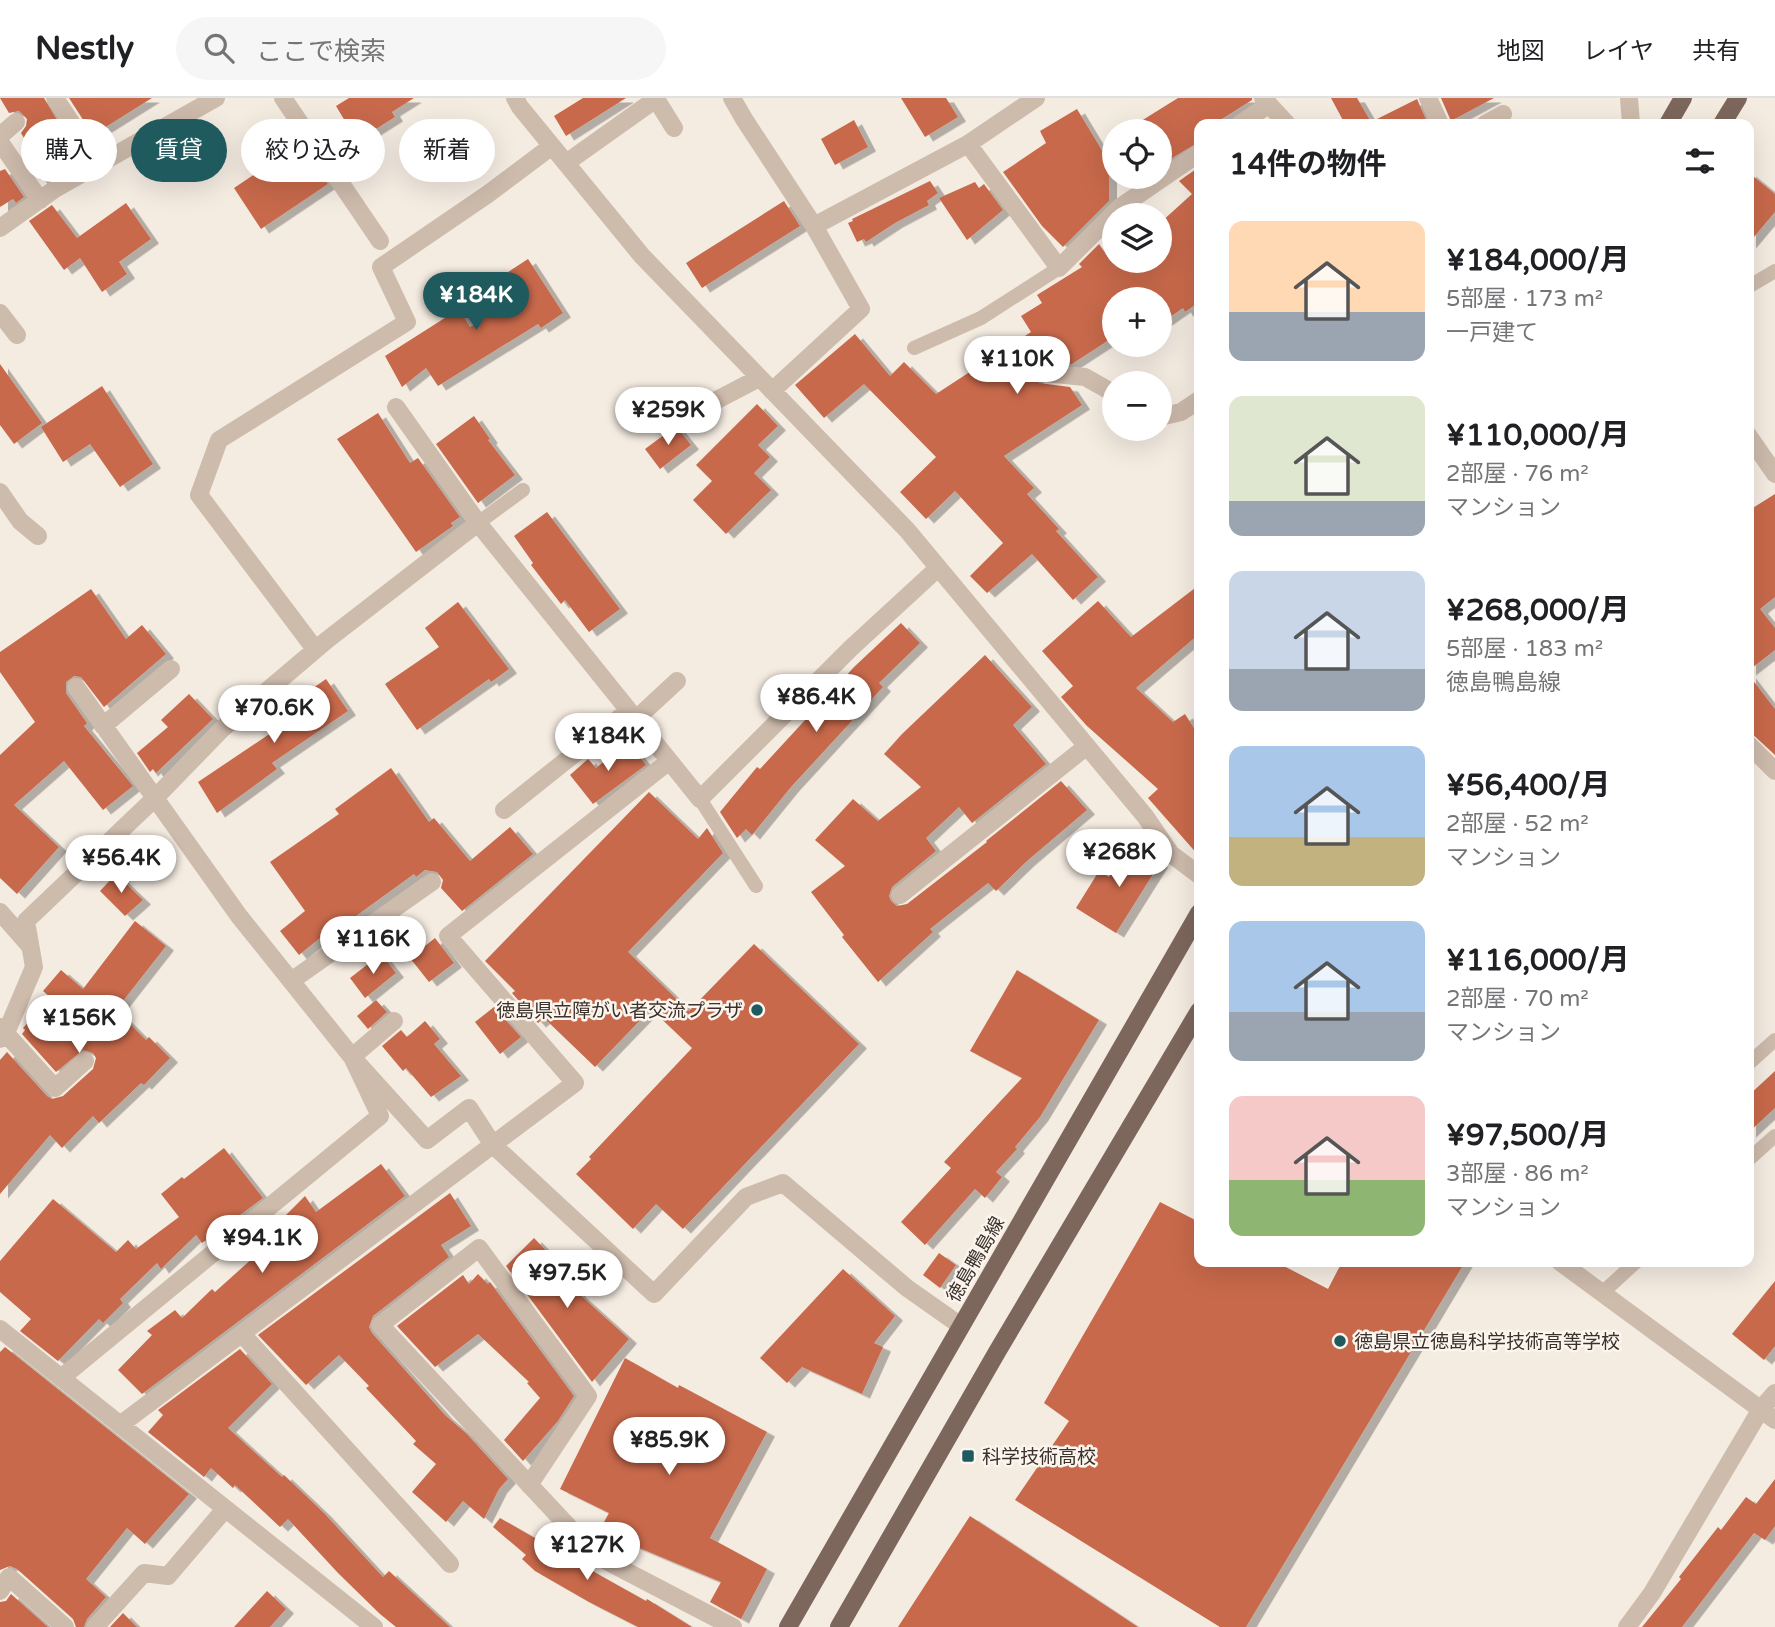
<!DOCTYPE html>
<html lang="ja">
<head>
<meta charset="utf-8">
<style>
  :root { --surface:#fff; --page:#f6f6f6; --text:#202124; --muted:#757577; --line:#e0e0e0; --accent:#1f5a5e }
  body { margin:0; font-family:"Varela Round","Noto Sans JP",sans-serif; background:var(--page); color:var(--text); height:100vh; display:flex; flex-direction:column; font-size:26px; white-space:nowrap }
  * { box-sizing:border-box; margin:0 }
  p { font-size:23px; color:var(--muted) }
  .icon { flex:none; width:38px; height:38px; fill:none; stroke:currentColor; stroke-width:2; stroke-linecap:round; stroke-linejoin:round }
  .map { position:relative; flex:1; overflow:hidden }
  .sheet { position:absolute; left:1194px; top:21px; width:560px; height:1148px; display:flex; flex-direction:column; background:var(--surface); border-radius:14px; box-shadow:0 7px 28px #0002 }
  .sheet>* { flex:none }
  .banner { position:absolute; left:21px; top:21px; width:665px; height:63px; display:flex; gap:14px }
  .fabs { position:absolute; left:1102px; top:21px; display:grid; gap:14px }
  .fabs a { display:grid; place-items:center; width:70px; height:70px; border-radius:50%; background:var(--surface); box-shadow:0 7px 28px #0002; font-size:35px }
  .price { position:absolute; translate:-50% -60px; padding:0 16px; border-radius:24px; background:#fff; color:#222; font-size:23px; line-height:46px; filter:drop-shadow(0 2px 4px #0008) }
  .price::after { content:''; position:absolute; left:50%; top:42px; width:21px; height:16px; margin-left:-10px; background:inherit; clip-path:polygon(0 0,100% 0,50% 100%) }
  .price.selected { background:var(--accent); color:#fff }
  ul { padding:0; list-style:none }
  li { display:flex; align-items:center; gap:21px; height:175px; padding:0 35px }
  li span { display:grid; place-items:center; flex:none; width:196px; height:140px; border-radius:14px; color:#555 }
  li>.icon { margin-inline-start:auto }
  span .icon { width:84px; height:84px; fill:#fffc; stroke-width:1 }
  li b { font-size:30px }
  h2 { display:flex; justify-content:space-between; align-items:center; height:84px; padding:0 35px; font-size:30px }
  .chip { padding:0 24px; border-radius:32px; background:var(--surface); box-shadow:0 7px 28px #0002; font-size:24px; line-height:63px }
  .chip.selected { background:var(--accent); color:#fff }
  header { display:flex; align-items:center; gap:42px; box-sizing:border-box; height:98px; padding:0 35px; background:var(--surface); border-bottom:2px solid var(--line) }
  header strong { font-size:33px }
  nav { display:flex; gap:38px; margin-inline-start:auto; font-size:24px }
  .search { width:490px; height:63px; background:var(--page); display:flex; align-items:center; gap:18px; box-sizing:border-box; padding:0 24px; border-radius:38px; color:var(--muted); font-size:26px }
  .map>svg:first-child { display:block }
  .building { fill:#c8694b; filter:url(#shadow) }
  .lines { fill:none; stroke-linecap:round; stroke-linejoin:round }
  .lane { stroke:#cdbbac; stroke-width:14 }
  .street { stroke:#cdbbac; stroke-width:18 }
  .primary { stroke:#7d675c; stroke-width:18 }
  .poi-dot { fill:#1f5a5e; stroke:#fbf5ee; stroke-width:2.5 }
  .labels { text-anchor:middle; stroke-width:5; stroke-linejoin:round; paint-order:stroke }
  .poi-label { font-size:19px; fill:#3b302b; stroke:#fbf5ee; text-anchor:start }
  .street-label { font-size:19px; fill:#3b302b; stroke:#fbf5ee }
</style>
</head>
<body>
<header>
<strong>Nestly</strong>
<div class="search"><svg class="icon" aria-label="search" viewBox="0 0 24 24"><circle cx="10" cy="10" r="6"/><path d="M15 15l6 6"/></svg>ここで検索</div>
<nav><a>地図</a><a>レイヤ</a><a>共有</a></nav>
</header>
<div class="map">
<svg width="1775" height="1529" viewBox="0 0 1775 1529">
  <defs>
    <filter id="shadow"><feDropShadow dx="8" dy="4.5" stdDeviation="0" flood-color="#0004"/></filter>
  </defs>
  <rect width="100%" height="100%" fill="#f4ebe1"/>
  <path class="building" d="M 0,0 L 44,0 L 73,49 L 68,52 L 74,61 L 40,82 L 25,60 L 33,55 L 21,35 L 26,28 L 27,21 L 19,13 L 9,15 Z
    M 69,0 L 152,0 L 93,37 Z
    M 349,0 L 414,0 L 392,14 L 395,19 L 357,43 L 336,8 Z
    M 583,0 L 626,0 L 566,38 L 554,18 Z
    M 901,0 L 946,0 L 958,19 L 925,39 Z
    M 1178,0 L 1252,0 L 1252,2 L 1214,26 L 1199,26 L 1199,44 L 1162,66 L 1160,64 L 1160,33 L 1125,33 Z
    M 1331,0 L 1357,0 L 1371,24 L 1417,1 L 1428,26 L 1345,26 Z
    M 1441,0 L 1494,0 L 1451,23 Z
    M 1077,11 L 1109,64 L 1109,103 L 1063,149 L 1042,128 L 1003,74 L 1046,45 L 1040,33 Z
    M 854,22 L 868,49 L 835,67 L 821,41 Z
    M 300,46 L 328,86 L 261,131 L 234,90 Z
    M 1199,69 L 1199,204 L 1185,214 L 1183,210 L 1160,226 L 1160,201 L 1115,201 L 1115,238 L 1072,266 L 1041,264 L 1034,273 L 1035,280 L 1039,285 L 1070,289 L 1082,307 L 1004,358 L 1034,390 L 1027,396 L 1059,431 L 1056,433 L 1098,479 L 1073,502 L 1032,456 L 987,495 L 970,478 L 1003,445 L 955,393 L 926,421 L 900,394 L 936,359 L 864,286 L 824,320 L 795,287 L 855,236 L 890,278 L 904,264 L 936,296 L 1031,234 L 1021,218 L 1042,205 L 1037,197 L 1082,169 L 1079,166 L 1099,146 L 1111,163 L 1160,163 L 1160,125 L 1192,96 L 1179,83 Z
    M 5,71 L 24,99 L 16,105 L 13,101 L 0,109 L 0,73 Z
    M 1748,74 L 1775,96 L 1775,114 L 1748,146 Z
    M 930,83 L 938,95 L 927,103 L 929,107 L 895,125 L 866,144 L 864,141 L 857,144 L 848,125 L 853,123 L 852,121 Z
    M 975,84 L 979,90 L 984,86 L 1003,112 L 967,142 L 939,100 Z
    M 784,103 L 800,128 L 702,190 L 686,165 Z
    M 126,105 L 151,141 L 119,164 L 127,176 L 102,194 L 80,160 L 64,172 L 29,123 L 52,107 L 77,140 Z
    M 528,161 L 563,215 L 541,230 L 538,226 L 438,288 L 426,270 L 402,289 L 385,258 L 459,211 L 470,229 L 520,198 L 505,176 Z
    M 0,266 L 42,325 L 14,346 L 0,327 Z
    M 102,288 L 153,366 L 120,389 L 90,346 L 63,364 L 41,329 Z
    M 757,306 L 778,328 L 758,347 L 770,359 L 754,375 L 771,392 L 726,436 L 693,402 L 712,383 L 696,367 Z
    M 378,315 L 410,365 L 418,360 L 460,419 L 451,425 L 453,428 L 416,454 L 337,341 Z
    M 474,318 L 490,341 L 488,342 L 515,377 L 478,405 L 436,346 Z
    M 676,328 L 691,347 L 660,371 L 645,351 Z
    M 1775,396 L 1775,499 L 1760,511 L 1775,530 L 1775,552 L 1748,573 L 1748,413 Z
    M 547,414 L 620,511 L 589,534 L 565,502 L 561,506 L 531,467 L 533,465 L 514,438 Z
    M 1199,487 L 1199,536 L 1136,590 L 1173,624 L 1185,616 L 1199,638 L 1199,758 L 1148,700 L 1158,691 L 1087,628 L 1061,599 L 1073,588 L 1042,553 L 1098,503 L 1131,539 Z
    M 91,491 L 126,541 L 142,527 L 166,556 L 104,609 L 81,579 L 74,578 L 66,584 L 66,595 L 87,625 L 84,628 L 133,688 L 103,712 L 64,663 L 14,707 L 59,749 L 17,796 L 0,780 L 0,657 L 35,624 L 0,574 L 0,554 Z
    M 458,504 L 509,571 L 491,584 L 489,581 L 417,632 L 385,586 L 439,549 L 425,530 Z
    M 901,525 L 920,545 L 879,585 L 883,589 L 791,689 L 752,737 L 746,731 L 737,740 L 720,714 L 757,669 L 760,671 L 854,569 Z
    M 985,557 L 1032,609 L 1013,627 L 1046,666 L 972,725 L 959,709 L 926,740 L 936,753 L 892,789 L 889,798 L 891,803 L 897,808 L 907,806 L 987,744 L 986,743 L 1061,683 L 1087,712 L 1027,763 L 996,793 L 988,785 L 930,831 L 933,834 L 878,884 L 842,839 L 844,837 L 811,794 L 845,768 L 815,742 L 853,701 L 878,723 L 921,689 L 884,656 L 902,636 Z
    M 1748,576 L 1775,611 L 1775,657 L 1748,632 Z
    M 326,581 L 348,613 L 272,665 L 277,671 L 217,715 L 198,684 L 271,635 L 263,625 Z
    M 189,596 L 213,621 L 156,675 L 153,671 L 150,674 L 137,655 L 168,629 L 161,622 Z
    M 628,644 L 646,667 L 593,706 L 570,677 L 588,661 L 596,670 Z
    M 391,670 L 429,724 L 434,720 L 470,763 L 510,729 L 533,756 L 462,813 L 441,790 L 443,782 L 437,774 L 425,772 L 416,779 L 414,776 L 349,823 L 346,819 L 299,857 L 280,833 L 305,813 L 270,764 L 339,716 L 335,711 Z
    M 649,694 L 698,741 L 707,730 L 723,755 L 628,854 L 689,913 L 754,846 L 859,946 L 683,1131 L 656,1106 L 633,1131 L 576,1076 L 591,1061 L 589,1059 L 692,950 L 651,911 L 595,969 L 544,920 L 538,925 L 512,895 L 515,893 L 485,863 Z
    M 1129,745 L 1160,765 L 1116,835 L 1076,810 L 1099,773 L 1109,779 Z
    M 116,776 L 143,802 L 125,818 L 100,793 Z
    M 135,823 L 166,848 L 116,912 L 146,942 L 149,939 L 170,960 L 144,987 L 141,985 L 99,1025 L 93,1018 L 62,1050 L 50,1037 L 0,1096 L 0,962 L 7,954 L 47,998 L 52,1001 L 63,998 L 93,971 L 96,960 L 93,955 L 83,952 L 56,974 L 22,936 L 25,932 L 23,930 L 51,900 L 43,893 L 61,872 L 83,891 Z
    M 435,840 L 454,865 L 429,884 L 410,860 Z
    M 381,856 L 396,875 L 365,900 L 350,880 Z
    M 1017,872 L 1099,922 L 1040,1019 L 1015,1049 L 1017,1051 L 996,1074 L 1002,1079 L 985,1100 L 975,1091 L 925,1147 L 901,1124 L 951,1070 L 944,1064 L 1022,980 L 970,953 Z
    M 376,902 L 387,914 L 368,931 L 357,918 Z
    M 494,909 L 521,939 L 500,956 L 475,924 Z
    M 425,923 L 440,941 L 434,946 L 461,978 L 431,999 L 406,970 L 403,973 L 382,948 L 401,932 L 407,939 Z
    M 1775,973 L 1775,1010 L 1748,1035 L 1748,998 Z
    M 224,1050 L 263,1100 L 202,1145 L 196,1137 L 161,1171 L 157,1165 L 120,1201 L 123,1205 L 103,1225 L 99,1221 L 58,1263 L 20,1233 L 31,1221 L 0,1194 L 0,1163 L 53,1101 L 116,1154 L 128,1142 L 136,1151 L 179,1119 L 161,1096 L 182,1079 L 184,1081 Z
    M 381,1066 L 405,1098 L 142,1296 L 118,1272 L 152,1237 L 147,1233 L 175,1212 L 182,1220 L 212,1191 L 215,1194 L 255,1158 L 251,1152 L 305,1098 L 316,1114 Z
    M 450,1095 L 471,1128 L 441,1147 L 449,1159 L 373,1218 L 369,1229 L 372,1235 L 445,1317 L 467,1336 L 508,1381 L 499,1391 L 484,1421 L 463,1403 L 446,1424 L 412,1394 L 436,1366 L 413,1346 L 416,1343 L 366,1290 L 369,1288 L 339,1257 L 306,1287 L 258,1237 Z
    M 1160,1104 L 1199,1124 L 1199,1164 L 1276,1164 L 1328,1191 L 1342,1164 L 1465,1164 L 1246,1529 L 1220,1529 L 1015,1402 L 1069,1323 L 1044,1305 Z
    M 534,1140 L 560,1167 L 558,1168 L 579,1191 L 577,1194 L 629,1241 L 592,1284 L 506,1168 Z
    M 939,1155 L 956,1167 L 940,1190 L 923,1177 Z
    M 843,1171 L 895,1218 L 874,1245 L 883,1249 L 862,1296 L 802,1269 L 787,1285 L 760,1260 Z
    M 478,1176 L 488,1186 L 490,1184 L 574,1298 L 558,1323 L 523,1363 L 504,1342 L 540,1300 L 527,1285 L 529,1284 L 478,1236 L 435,1269 L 397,1228 L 463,1177 L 469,1186 Z
    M 1775,1183 L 1775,1248 L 1764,1262 L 1732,1236 Z
    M 5,1249 L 189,1396 L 145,1446 L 127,1430 L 86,1481 L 106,1499 L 87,1521 L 84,1529 L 76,1529 L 73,1521 L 17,1471 L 10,1468 L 0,1472 L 0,1254 Z
    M 240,1251 L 272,1286 L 228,1330 L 282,1379 L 284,1377 L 324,1415 L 383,1479 L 389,1473 L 450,1529 L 396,1529 L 380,1516 L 338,1475 L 288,1421 L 280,1429 L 235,1387 L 233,1390 L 211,1370 L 204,1379 L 148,1334 L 163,1317 L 158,1312 Z
    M 625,1260 L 678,1290 L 679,1287 L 767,1334 L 710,1440 L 767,1471 L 741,1521 L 710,1504 L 721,1484 L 599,1433 L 609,1415 L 560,1391 Z
    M 1775,1381 L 1775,1428 L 1765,1442 L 1754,1435 L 1682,1529 L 1642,1529 L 1681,1481 L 1679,1479 L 1718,1429 L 1721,1432 L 1746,1399 L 1756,1406 Z
    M 970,1418 L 1002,1439 L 1138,1529 L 898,1529 Z
    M 500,1420 L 603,1479 L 646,1503 L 647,1501 L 692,1529 L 638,1529 L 589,1504 L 535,1473 L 522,1461 L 526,1457 L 493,1429 Z
    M 267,1493 L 286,1511 L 270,1529 L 234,1529 Z
    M 11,1496 L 48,1529 L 0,1529 L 0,1504 L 6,1503 Z
    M 123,1515 L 137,1529 L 110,1529 Z"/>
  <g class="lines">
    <path class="lane" d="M 1748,189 L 1775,173
      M 914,250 L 981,220 L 1059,170
      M 478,425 L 523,392
      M 700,701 L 756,788
      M 1748,966 L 1775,942
      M 1748,1062 L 1775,1038
      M 1602,1195 L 1636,1164"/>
    <path class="street" d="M 55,0 L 99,67
      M 283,0 L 380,143
      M 515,0 L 520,9 L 642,158 L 907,432 L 1145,718 L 1171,756 L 1199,777
      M 732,0 L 744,21 L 814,128
      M 1263,0 L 1287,26
      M 1428,0 L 1440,26
      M 1629,0 L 1631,26
      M 1240,26 L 1268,7
      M 1485,26 L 1503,16
      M 0,38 L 16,24
      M 0,44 L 40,102
      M 968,46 L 1059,170 L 1119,110 L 1199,55
      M 566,65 L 656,1 L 674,30
      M 0,130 L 55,91 L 216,0
      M 0,215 L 17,237
      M 1045,275 L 1085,279 L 1115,296
      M 772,293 L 861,211 L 814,128 L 968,46 L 1036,0
      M 396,309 L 478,425 L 700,701 L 851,550 L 938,470
      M 692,315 L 759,280
      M 1160,319 L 1181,314 L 1199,302
      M 1748,337 L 1775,376
      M 0,394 L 20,423 L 38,438
      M 315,551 L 199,397 L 219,342 L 407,224 L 381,169 L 488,96 L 552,48
      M 76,589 L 239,818 L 352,959 L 427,1042 L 469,1010 L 493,1047 L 654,1196 L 746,1099 L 783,1085 L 907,1190 L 961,1228
      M 635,622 L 677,583
      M 103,628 L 171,571
      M 1748,646 L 1775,673
      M 504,712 L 628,613
      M 900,797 L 1087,648
      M 0,814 L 30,848
      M 291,883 L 432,784
      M 0,929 L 55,990 L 85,963
      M 0,941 L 6,935 L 34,869 L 26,823 L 155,700 L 222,631 L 327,542 L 478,425
      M 1560,1164 L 1775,1322
      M 0,1231 L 374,1529
      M 242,1236 L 450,1466
      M 61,1280 L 380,1018 L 352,959 L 394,923
      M 120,1327 L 575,985 L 448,838 L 668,664
      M 529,1387 L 588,1298 L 479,1150 L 380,1227 L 595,1457 L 733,1529
      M 0,1493 L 9,1479 L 65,1529
      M 95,1529 L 144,1475 L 168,1478 L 225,1411
      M 1627,1529 L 1652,1495 L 1761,1311 L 1775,1295"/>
    <path class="primary" d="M 1668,26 L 1683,0
      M 1722,26 L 1738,0
      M 788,1529 L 1199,815
      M 839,1529 L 997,1254 L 1199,913"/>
  </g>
  <g class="poi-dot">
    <circle cx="757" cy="912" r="7"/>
    <circle cx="1340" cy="1243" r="7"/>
    <rect x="961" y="1351" width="14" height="14" rx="3.5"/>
  </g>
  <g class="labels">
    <g class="poi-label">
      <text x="743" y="919" text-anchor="end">徳島県立障がい者交流プラザ</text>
      <text x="1354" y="1250">徳島県立徳島科学技術高等学校</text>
      <text x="982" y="1365">科学技術高校</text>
    </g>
    <g class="street-label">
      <text transform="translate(975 1161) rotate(-60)" y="7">徳島鴨島線</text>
    </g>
  </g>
</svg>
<div class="fabs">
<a><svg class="icon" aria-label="locate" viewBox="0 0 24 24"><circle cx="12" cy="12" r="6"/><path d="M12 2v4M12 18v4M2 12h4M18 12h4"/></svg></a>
<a><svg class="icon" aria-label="layers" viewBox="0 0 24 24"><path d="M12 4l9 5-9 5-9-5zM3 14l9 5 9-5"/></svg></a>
<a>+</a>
<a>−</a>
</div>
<b class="price selected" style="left:476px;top:234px">¥184K</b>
<b class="price" style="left:1017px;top:298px">¥110K</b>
<b class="price" style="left:668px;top:349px">¥259K</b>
<b class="price" style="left:816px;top:636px">¥86.4K</b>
<b class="price" style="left:274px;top:647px">¥70.6K</b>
<b class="price" style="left:608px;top:675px">¥184K</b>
<b class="price" style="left:1119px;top:791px">¥268K</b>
<b class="price" style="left:121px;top:797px">¥56.4K</b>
<b class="price" style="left:373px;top:878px">¥116K</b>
<b class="price" style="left:79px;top:957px">¥156K</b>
<b class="price" style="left:262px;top:1177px">¥94.1K</b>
<b class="price" style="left:567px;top:1212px">¥97.5K</b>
<b class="price" style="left:669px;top:1379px">¥85.9K</b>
<b class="price" style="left:587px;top:1484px">¥127K</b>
<div class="banner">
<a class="chip">購入</a>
<a class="chip selected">賃貸</a>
<a class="chip">絞り込み</a>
<a class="chip">新着</a>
</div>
<section class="sheet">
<h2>14件の物件<svg class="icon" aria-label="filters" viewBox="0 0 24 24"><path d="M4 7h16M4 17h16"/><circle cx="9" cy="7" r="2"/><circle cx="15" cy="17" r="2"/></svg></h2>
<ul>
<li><span style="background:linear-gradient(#ffd9b3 65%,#9aa5b1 0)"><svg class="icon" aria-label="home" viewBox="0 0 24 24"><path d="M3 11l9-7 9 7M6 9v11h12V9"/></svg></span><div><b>¥184,000/月</b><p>5部屋 · 173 m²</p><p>一戸建て</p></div></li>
<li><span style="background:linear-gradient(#dfe7d0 75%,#9aa5b1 0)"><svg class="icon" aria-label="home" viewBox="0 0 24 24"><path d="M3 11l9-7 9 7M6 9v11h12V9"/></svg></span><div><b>¥110,000/月</b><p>2部屋 · 76 m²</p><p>マンション</p></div></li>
<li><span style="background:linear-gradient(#c9d6e8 70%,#9aa5b1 0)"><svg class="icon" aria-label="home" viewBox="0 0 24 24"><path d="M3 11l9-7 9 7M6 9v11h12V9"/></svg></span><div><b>¥268,000/月</b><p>5部屋 · 183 m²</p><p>徳島鴨島線</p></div></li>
<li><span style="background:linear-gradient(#a9c7e8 65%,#c2b280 0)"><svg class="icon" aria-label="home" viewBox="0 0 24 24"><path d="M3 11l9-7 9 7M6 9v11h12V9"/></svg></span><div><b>¥56,400/月</b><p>2部屋 · 52 m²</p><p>マンション</p></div></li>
<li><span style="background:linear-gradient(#a9c7e8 65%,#9aa5b1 0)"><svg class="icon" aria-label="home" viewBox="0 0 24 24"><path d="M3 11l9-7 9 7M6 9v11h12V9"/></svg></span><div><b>¥116,000/月</b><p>2部屋 · 70 m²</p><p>マンション</p></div></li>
<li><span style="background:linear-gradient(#f6c9c9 60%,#8fb573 0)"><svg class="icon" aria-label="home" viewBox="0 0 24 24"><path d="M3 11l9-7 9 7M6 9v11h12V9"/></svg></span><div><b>¥97,500/月</b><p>3部屋 · 86 m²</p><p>マンション</p></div></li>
</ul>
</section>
</div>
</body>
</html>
